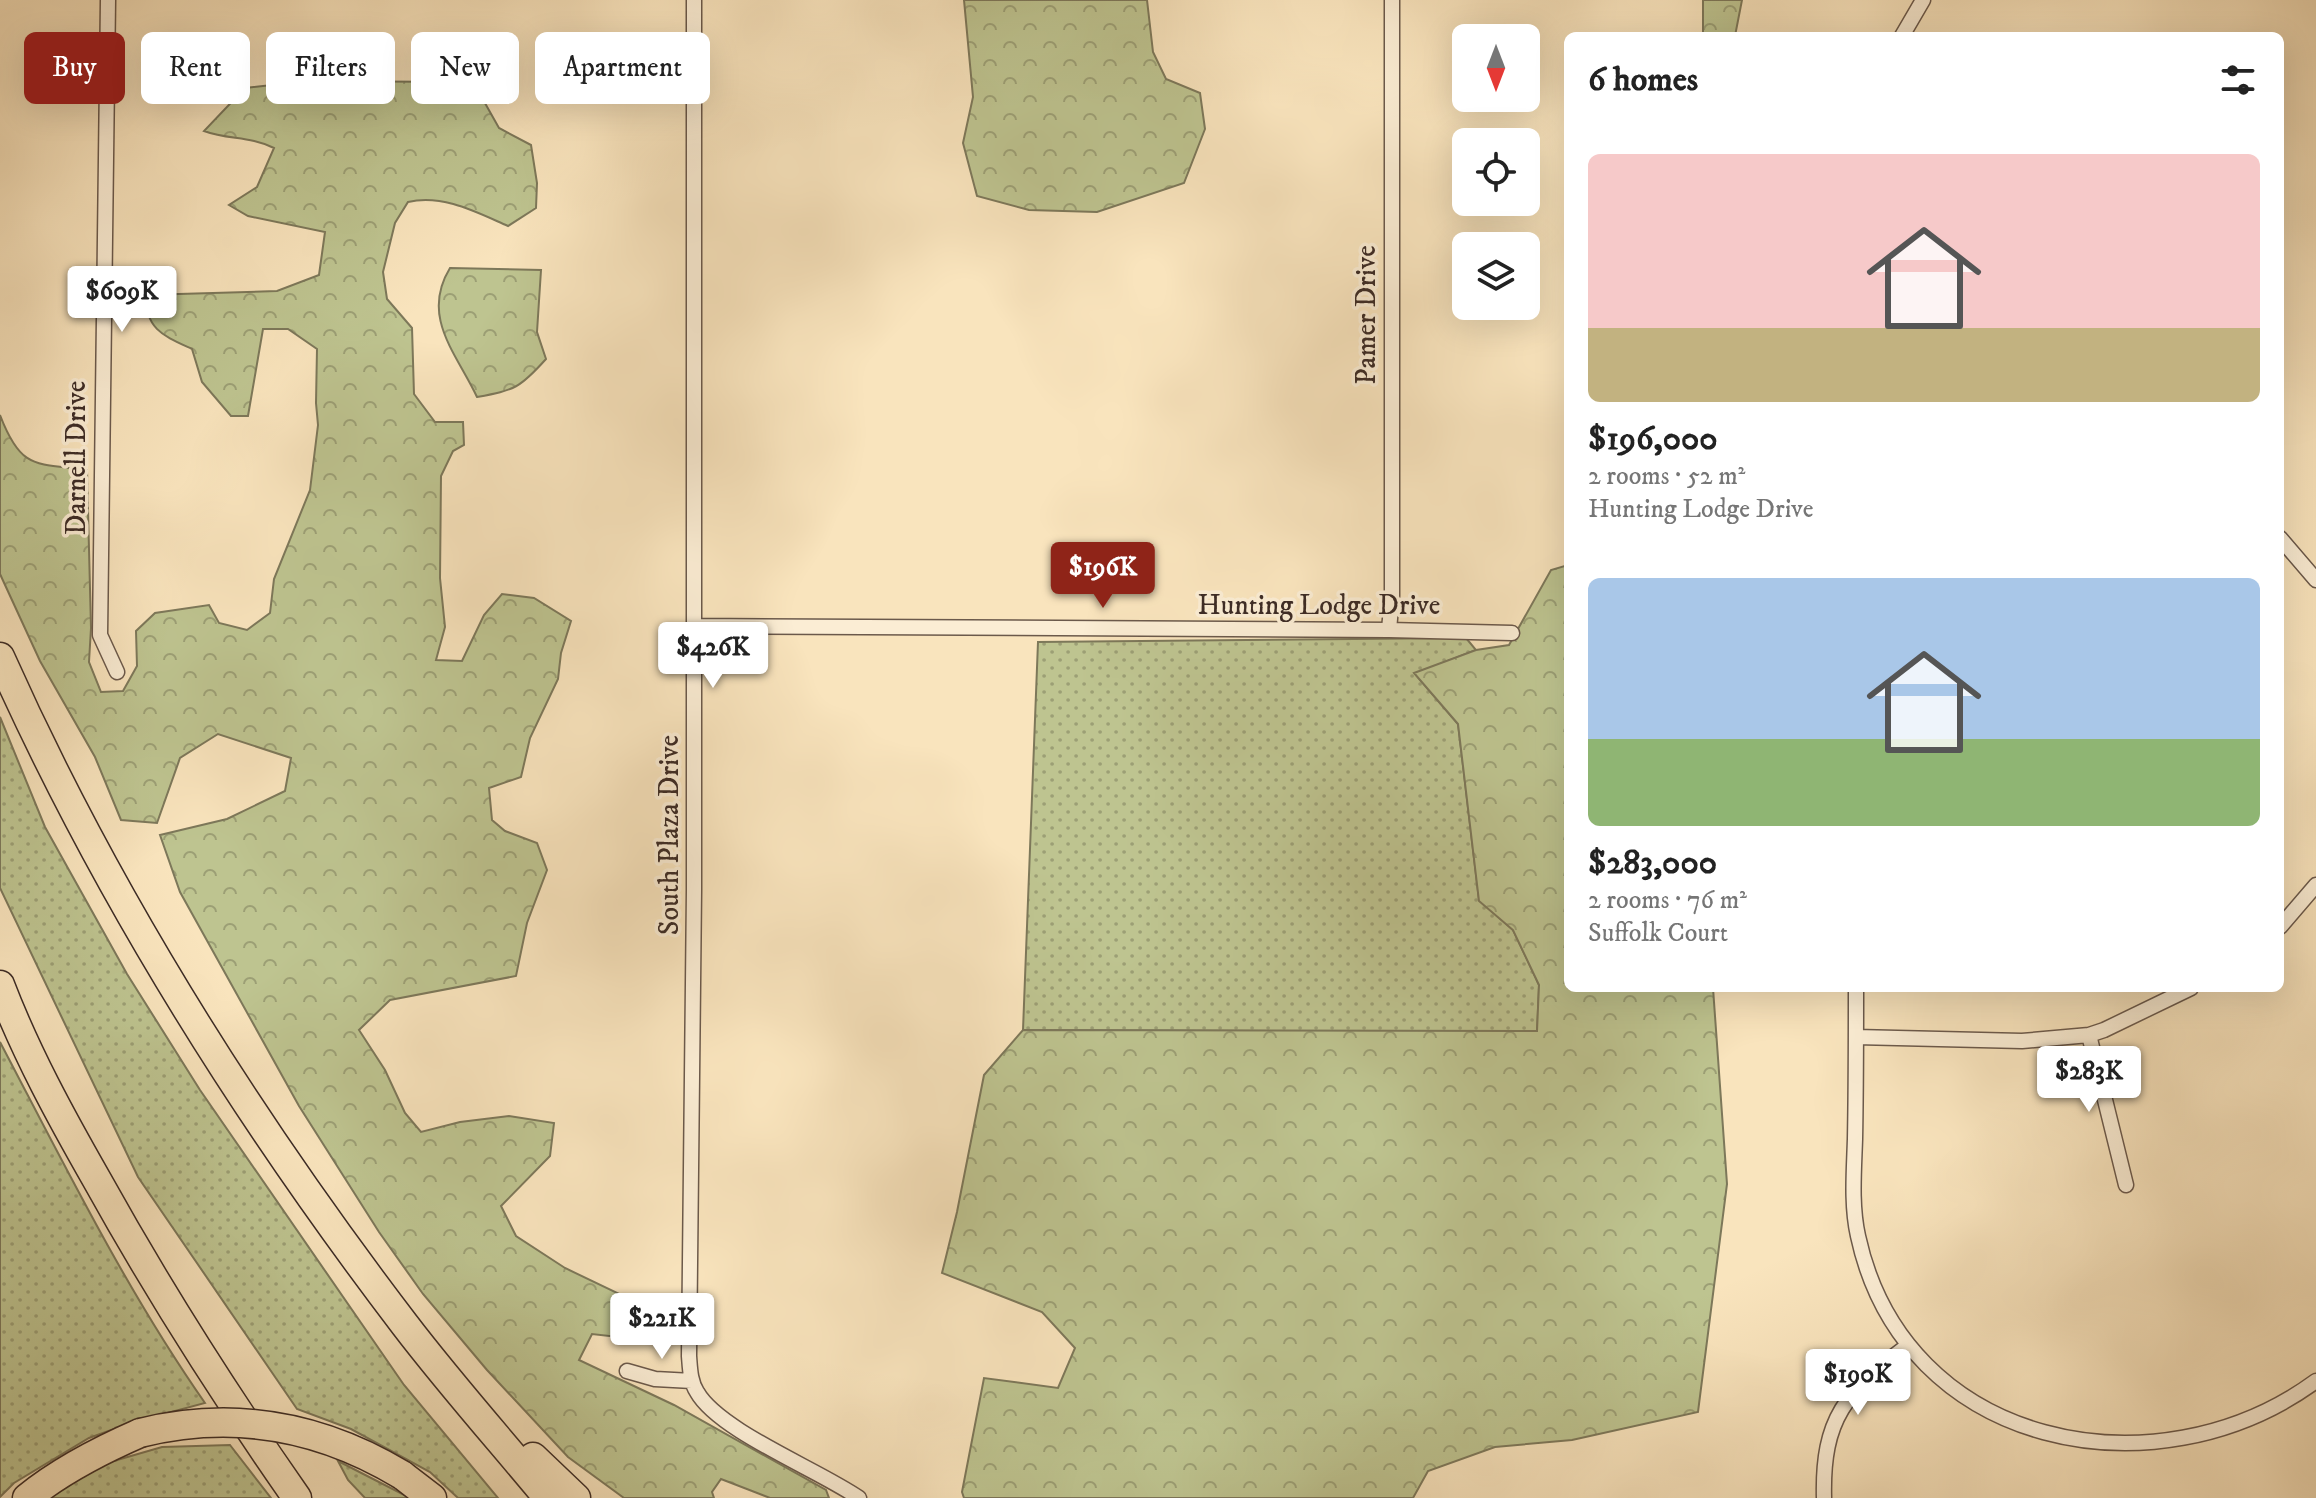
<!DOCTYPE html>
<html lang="en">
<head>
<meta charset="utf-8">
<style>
  :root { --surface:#fff; --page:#f2f2f2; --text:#222; --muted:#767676; --accent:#8f2418 }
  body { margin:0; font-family:"IM FELL DW Pica",serif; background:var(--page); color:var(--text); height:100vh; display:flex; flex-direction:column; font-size:30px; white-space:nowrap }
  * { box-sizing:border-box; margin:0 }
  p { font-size:26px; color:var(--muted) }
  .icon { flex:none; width:44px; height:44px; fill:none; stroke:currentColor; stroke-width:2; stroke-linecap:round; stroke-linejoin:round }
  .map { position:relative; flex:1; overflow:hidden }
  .side { position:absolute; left:1564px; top:32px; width:720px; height:960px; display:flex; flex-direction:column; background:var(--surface); border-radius:12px; box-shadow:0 8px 32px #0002 }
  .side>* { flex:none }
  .top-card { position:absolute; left:24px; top:32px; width:760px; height:72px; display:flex; gap:16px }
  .needle { width:52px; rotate:180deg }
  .tools { position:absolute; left:1452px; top:24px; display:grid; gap:16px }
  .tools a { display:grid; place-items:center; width:88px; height:88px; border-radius:12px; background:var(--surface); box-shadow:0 8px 32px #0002; font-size:40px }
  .price { position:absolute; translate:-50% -68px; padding:0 18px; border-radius:8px; background:#fff; color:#222; font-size:26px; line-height:52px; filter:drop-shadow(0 2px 4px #0008) }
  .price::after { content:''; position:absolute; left:50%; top:48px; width:24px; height:18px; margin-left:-12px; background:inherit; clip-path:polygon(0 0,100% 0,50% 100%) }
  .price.selected { background:var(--accent); color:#fff }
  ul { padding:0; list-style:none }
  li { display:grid; align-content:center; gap:16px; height:424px; padding:0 24px }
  li span { display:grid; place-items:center; height:248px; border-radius:12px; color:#555 }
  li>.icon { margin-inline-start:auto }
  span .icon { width:144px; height:144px; fill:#fffc; stroke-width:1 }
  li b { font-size:34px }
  h2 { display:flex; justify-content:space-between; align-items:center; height:96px; padding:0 24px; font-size:34px }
  .chip { padding:0 28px; border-radius:12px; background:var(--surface); box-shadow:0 8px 32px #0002; font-size:28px; line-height:72px }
  .chip.selected { background:var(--accent); color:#fff }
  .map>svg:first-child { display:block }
  .grass { fill:url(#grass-dots); stroke:#7d785a; stroke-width:2 }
  .forest { fill:url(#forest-crowns); stroke:#7d785a; stroke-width:2 }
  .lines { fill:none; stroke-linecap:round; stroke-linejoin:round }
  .street-casing { stroke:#6b594b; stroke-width:17 }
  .highway-casing { stroke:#3c2b25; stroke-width:31 }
  .street { stroke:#fbedd4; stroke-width:14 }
  .highway { stroke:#f9e4bd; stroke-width:28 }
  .highway-bridge-casing { stroke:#3c2b25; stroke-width:31; stroke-linecap:butt }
  .highway-bridge { stroke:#f9e4bd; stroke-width:28 }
  .labels { text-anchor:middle; stroke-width:7; stroke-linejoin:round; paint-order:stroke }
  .street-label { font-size:28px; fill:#3c2b25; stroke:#fbedd4 }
</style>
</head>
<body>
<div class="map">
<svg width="2316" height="1498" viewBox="0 0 2316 1498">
  <defs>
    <pattern id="grass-dots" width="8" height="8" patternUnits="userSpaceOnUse" patternTransform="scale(2)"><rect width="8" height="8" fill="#bec490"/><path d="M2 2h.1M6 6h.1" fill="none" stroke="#9c9f75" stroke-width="1.8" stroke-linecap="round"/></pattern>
    <pattern id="forest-crowns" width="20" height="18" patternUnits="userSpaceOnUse" patternTransform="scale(2)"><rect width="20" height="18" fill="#bec490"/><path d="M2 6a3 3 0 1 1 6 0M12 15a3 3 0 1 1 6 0" fill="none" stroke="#9c9f75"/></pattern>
  </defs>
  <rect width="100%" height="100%" fill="#f9e4bd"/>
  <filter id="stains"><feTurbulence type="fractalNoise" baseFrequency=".0025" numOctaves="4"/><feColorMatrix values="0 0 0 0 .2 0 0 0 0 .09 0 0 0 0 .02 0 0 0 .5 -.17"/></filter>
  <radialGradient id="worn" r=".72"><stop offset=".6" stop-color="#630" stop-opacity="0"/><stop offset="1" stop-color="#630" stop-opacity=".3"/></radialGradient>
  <path class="grass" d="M 1466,638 L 1476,650 L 1415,674 L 1458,724 L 1479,900 L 1513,930 L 1539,985 L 1537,1032 L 1023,1030 L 1038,642 Z
    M 0,717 L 45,827 L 127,974 L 200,1090 L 404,1385 L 498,1498 L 458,1498 L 430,1472 L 351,1429 L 297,1409 L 138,1177 L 0,888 Z
    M 0,1042 C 64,1164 126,1290 205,1403 L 134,1422 L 89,1438 L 14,1483 L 0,1497 Z
    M 230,1445 L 271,1498 L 43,1498 L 86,1469 L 162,1447 Z
    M 338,1461 L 410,1498 L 365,1498 L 348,1480 Z"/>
  <path class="forest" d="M 964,0 L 1147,0 L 1153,52 L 1166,79 L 1200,93 L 1205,129 L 1184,183 L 1097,212 L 1029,210 L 977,196 L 963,143 L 973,97 Z
    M 1703,0 L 1742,0 L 1735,36 L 1703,36 Z
    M 308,81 L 457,82 L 481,96 L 499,128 L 531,145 L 537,183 L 536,208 L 508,226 C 476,212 443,194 408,202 L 395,223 L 383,272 L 387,299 L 412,328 L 414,394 L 435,422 L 463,422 L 464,445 L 453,451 L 441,476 L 440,578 L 445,627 L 436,660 L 462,661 L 484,615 L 502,594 L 534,598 L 571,621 L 561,653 L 558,679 L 530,738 L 521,777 L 489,788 L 492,820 L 505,831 L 537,843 L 547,870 L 527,923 L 516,976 L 390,1000 L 359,1030 L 385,1070 L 405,1113 L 421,1132 L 460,1122 L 509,1116 L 554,1123 L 550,1156 L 501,1206 L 516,1236 L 565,1268 L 632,1300 L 665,1330 L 636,1339 L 592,1334 L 579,1360 L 674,1405 L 826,1490 L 829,1498 L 770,1498 L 721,1479 L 712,1492 L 714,1498 L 624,1498 L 568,1457 L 487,1370 L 423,1294 L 379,1232 L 299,1106 L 180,892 L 160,835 L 227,819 L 285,791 L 291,758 L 218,734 L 180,758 L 157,823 L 121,820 L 95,757 L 40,661 L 0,574 L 0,415 C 21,470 35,463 87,470 L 91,628 L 89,662 L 101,692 L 123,691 L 137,666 L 136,631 L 155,613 L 209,605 L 219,623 L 247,630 L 270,613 L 274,579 L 310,490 L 318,425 L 316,403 L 317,349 L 288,329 L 263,329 L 248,416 L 231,416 L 202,382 L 192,349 C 164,336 146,330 145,295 L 277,291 L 319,275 L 325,232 L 248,216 L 229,205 L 257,187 L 274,148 C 249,136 229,140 204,131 L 245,88 Z
    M 450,268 L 541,270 L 537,332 L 546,359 C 520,388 515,390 477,397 C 457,354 420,317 450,268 Z
    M 1568,565 L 1568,988 L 1713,988 L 1727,1184 L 1698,1412 L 1572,1440 L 1495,1447 L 1428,1471 L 1413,1498 L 964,1498 L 962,1492 L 984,1378 L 1058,1388 L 1075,1348 L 1042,1312 L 942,1273 L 957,1212 L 984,1075 L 1023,1030 L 1537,1031 L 1539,985 L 1513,930 L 1479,901 L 1458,724 L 1414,673 L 1476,650 L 1509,645 L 1551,570 Z"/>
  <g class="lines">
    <defs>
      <path id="street" d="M 108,0 L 100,635 L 117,672
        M 694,0 L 694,890 L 689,1356 C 690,1368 690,1381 697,1392 C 719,1431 819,1470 859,1498
        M 1902,36 L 1923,0
        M 2280,538 L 2316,580
        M 694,626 L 1389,630 L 1512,633
        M 1389,630 L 1392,596 L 1392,0
        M 2280,927 L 2316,885
        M 1856,988 C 1856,1038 1856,1089 1855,1139 C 1854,1171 1851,1205 1858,1236 C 1904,1449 2156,1498 2316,1381
        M 2089,1035 L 2126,1185
        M 1856,1037 L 2022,1041 L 2089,1035 L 2104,1030 L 2191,988
        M 627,1371 L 655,1379 L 692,1381
        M 1824,1498 C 1822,1418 1846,1392 1907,1346"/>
      <path id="highway" d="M 0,657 C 106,895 247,1118 405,1325 C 450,1384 500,1440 548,1498
        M 0,985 C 26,1053 61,1117 97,1180 C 158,1290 225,1395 297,1498
        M 533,1457 L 576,1498
        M 402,1475 L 432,1498
        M 27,1498 C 60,1471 101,1450 140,1433"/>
    </defs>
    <use href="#street" class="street-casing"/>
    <use href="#highway" class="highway-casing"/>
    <use href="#street" class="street"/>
    <use href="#highway" class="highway"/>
    <defs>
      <path id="highway-bridge" d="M 140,1433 C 233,1410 321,1426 402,1475"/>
    </defs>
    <use href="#highway-bridge" class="highway-bridge-casing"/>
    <use href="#highway-bridge" class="highway-bridge"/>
  </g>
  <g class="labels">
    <g class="street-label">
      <text transform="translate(1365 315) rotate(-90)" y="10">Pamer Drive</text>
      <text transform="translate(75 458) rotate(-90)" y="10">Darnell Drive</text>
      <text x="1319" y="614">Hunting Lodge Drive</text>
      <text transform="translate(668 835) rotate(-90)" y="10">South Plaza Drive</text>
    </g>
  </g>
  <rect width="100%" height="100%" filter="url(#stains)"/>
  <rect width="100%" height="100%" fill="url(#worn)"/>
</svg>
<div class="tools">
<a><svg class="needle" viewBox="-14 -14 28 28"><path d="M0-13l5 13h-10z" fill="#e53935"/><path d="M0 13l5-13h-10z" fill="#767676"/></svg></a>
<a><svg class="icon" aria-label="locate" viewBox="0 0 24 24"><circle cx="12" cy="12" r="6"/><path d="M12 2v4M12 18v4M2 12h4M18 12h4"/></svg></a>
<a><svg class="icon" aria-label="layers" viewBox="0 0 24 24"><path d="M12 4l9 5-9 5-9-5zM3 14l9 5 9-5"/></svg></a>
</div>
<b class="price" style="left:122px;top:334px">$609K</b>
<b class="price selected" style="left:1103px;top:610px">$196K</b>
<b class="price" style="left:713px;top:690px">$426K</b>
<b class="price" style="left:2089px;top:1114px">$283K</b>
<b class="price" style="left:662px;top:1361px">$221K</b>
<b class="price" style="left:1858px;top:1417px">$190K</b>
<div class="top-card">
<a class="chip selected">Buy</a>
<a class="chip">Rent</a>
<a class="chip">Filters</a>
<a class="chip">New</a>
<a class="chip">Apartment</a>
</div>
<section class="side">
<h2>6 homes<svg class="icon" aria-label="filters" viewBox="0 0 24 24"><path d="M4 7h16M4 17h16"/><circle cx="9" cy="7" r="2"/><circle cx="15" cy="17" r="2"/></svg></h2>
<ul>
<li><span style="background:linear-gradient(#f6c9c9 70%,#c2b280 0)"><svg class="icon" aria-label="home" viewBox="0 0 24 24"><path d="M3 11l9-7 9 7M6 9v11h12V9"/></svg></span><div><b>$196,000</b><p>2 rooms · 52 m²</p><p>Hunting Lodge Drive</p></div></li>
<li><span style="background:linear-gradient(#a9c7e8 65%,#8fb573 0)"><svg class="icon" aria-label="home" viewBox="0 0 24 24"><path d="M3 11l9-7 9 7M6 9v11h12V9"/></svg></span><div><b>$283,000</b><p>2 rooms · 76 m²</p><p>Suffolk Court</p></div></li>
</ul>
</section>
</div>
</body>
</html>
